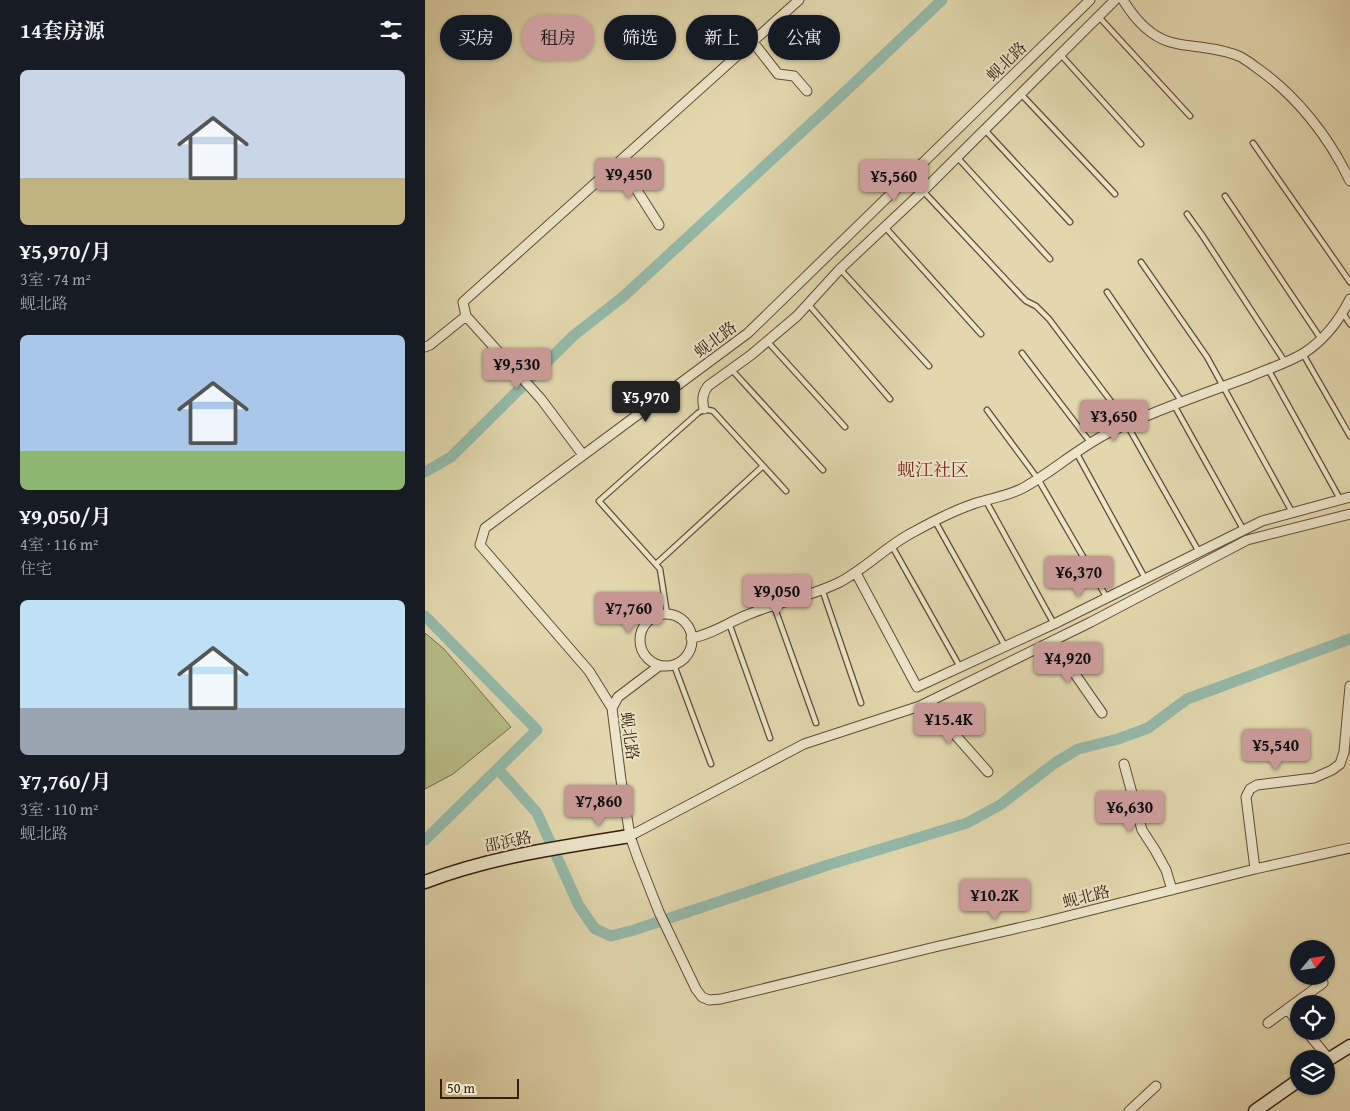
<!DOCTYPE html>
<html lang="zh">
<head>
<meta charset="utf-8">
<style>
  :root { --surface:#171b24; --page:#242831; --text:#f1f3f6; --muted:#9ea1a6; --accent:#c59692 }
  body { margin:0; font-family:"Gentium Book Plus","Noto Serif SC",serif; background:var(--page); color:var(--text); height:100vh; display:flex; flex-direction:column; font-size:19px; white-space:nowrap }
  * { box-sizing:border-box; margin:0 }
  p { font-size:16px; color:var(--muted) }
  .icon { flex:none; width:28px; height:28px; fill:none; stroke:currentColor; stroke-width:2; stroke-linecap:round; stroke-linejoin:round }
  .map { position:relative; flex:1; overflow:hidden }
  .panel { display:flex; flex-direction:column; background:var(--surface); width:425px }
  .panel>* { flex:none }
  .banner { position:absolute; left:15px; top:15px; width:475px; height:45px; display:flex; gap:10px }
  .needle { width:32px; rotate:61deg }
  .tools { position:absolute; left:865px; top:940px; display:grid; gap:10px }
  .tools a { display:grid; place-items:center; width:45px; height:45px; border-radius:50%; background:var(--surface); box-shadow:0 1px 4px #0004; font-size:25px }
  .scale { position:absolute; left:15px; bottom:12px; width:79px; box-sizing:border-box; padding-left:5px; border:2px solid #371c0c; border-top:0; font-size:14px; line-height:18px; white-space:nowrap; color:#371c0c; -webkit-text-stroke:4px #ece5ca; paint-order:stroke }
  .price { position:absolute; translate:-50% -42px; padding:0 11px; border-radius:5px; background:var(--accent); color:#111; font-size:16px; line-height:32px; filter:drop-shadow(0 1px 2px #0008) }
  .price::after { content:''; position:absolute; left:50%; top:30px; width:15px; height:11px; margin-left:-8px; background:inherit; clip-path:polygon(0 0,100% 0,50% 100%) }
  .price.on { background:#222; color:#fff }
  ul { padding:0; list-style:none }
  li { display:grid; align-content:center; gap:10px; height:265px; padding:0 20px }
  li span { display:grid; place-items:center; height:155px; border-radius:8px; color:#555 }
  li>.icon { margin-inline-start:auto }
  span .icon { width:90px; height:90px; fill:#fffc; stroke-width:1 }
  li b { font-size:21px }
  h2 { display:flex; justify-content:space-between; align-items:center; height:60px; padding:0 20px; font-size:21px }
  .tag { padding:0 18px; border-radius:22px; background:var(--surface); box-shadow:0 1px 4px #0004; font-size:18px; line-height:45px }
  .tag.on { background:var(--accent); color:#111 }
  main { display:flex; flex:1; min-height:0 }
  .map>svg:first-child { display:block }
  .green { fill:#b7bd88; stroke:#776c4a }
  .lines { fill:none; stroke-linecap:round; stroke-linejoin:round }
  .canal { stroke:#95baab; stroke-width:11 }
  .lane-casing { stroke:#624b34; stroke-width:7 }
  .street-casing { stroke:#624b34; stroke-width:11 }
  .secondary-casing { stroke:#371c0c; stroke-width:15 }
  .lane { stroke:#ece5ca; stroke-width:4.5 }
  .street { stroke:#ece5ca; stroke-width:9 }
  .secondary { stroke:#ece5ca; stroke-width:12 }
  .labels { text-anchor:middle; stroke-width:4; stroke-linejoin:round; paint-order:stroke }
  .street-label { font-size:16px; fill:#371c0c; stroke:#ece5ca }
  .neighbourhood-label { font-size:18px; fill:#7a1f14; stroke:#ece5ca }
</style>
</head>
<body>
<main>
<section class="panel">
<h2>14套房源<svg class="icon" aria-label="filters" viewBox="0 0 24 24"><path d="M4 7h16M4 17h16"/><circle cx="9" cy="7" r="2"/><circle cx="15" cy="17" r="2"/></svg></h2>
<ul>
<li><span style="background:linear-gradient(#c9d6e8 70%,#c2b280 0)"><svg class="icon" aria-label="home" viewBox="0 0 24 24"><path d="M3 11l9-7 9 7M6 9v11h12V9"/></svg></span><div><b>¥5,970/月</b><p>3室 · 74 m²</p><p>蚬北路</p></div></li>
<li><span style="background:linear-gradient(#a9c7e8 75%,#8fb573 0)"><svg class="icon" aria-label="home" viewBox="0 0 24 24"><path d="M3 11l9-7 9 7M6 9v11h12V9"/></svg></span><div><b>¥9,050/月</b><p>4室 · 116 m²</p><p>住宅</p></div></li>
<li><span style="background:linear-gradient(#bfe0f5 70%,#9aa5b1 0)"><svg class="icon" aria-label="home" viewBox="0 0 24 24"><path d="M3 11l9-7 9 7M6 9v11h12V9"/></svg></span><div><b>¥7,760/月</b><p>3室 · 110 m²</p><p>蚬北路</p></div></li>
</ul>
</section>
<div class="map">
<svg width="925" height="1111" viewBox="0 0 925 1111">
  <rect width="100%" height="100%" fill="#e2d7ae"/>
  <filter id="stains"><feTurbulence type="fractalNoise" baseFrequency=".004" numOctaves="4"/><feColorMatrix values="0 0 0 0 .2 0 0 0 0 .09 0 0 0 0 .02 0 0 0 .5 -.17"/></filter>
  <radialGradient id="worn" r=".72"><stop offset=".6" stop-color="#630" stop-opacity="0"/><stop offset="1" stop-color="#630" stop-opacity=".3"/></radialGradient>
  <path class="green" d="M 0,633 L 19,649 L 86,727 L 28,774 L 0,789 Z"/>
  <g class="lines">
    <path class="canal" d="M 0,472 L 26,457 L 148,336 L 199,296 L 421,91 L 517,0
      M 0,616 L 112,730 L 0,840
      M 73,769 L 112,813 L 154,906 L 170,929 L 186,936 L 209,930 L 403,865 L 542,823 L 575,805 L 630,763 L 653,749 L 693,739 L 723,728 L 762,699 L 925,639"/>
    <defs>
      <path id="lane" d="M 674,17 L 765,116
        M 636,55 L 716,144
        M 596,94 L 690,194
        M 560,130 L 645,222
        M 828,143 L 925,282
        M 532,157 L 625,259
        M 498,191 L 596,296 L 601,301 L 611,306 L 624,319 L 697,416 L 774,552
        M 800,196 L 896,339
        M 762,214 L 777,235 L 860,362
        M 460,227 L 556,334
        M 716,262 L 782,357 L 867,512
        M 415,269 L 504,366
        M 682,292 L 757,402
        M 384,305 L 465,399
        M 918,313 L 925,324
        M 342,341 L 420,427
        M 597,353 L 665,442
        M 878,354 L 925,436
        M 306,369 L 398,470
        M 843,369 L 915,499
        M 749,405 L 818,529
        M 562,410 L 613,479 L 682,598
        M 651,452 L 720,578
        M 561,501 L 629,624
        M 510,521 L 580,646
        M 467,546 L 535,667
        M 231,564 L 338,466
        M 397,589 L 436,703
        M 349,606 L 391,723
        M 242,614 L 235,569 L 174,501 L 273,413 L 279,409 L 288,411 L 361,491
        M 304,623 L 345,738
        M 249,665 L 286,764"/>
      <path id="street" d="M 665,0 L 323,333 L 60,528 L 55,545 L 164,671 L 187,708 L 196,780 L 205,836 L 212,856 L 234,912 L 271,989 L 277,997 L 284,1000 L 296,999 L 514,946 L 615,923 L 830,869 L 925,848
        M 698,0 C 709,18 724,36 745,42 C 755,45 766,46 775,47 C 790,49 803,51 816,57 C 821,60 827,64 832,68 C 872,96 904,137 925,181
        M 328,42 L 353,74 L 369,76 L 382,91
        M 194,162 L 234,225
        M 41,316 L 116,399 L 158,455
        M 0,347 L 5,345 L 41,316 L 38,302 L 374,0
        M 279,409 C 277,400 277,394 283,386 L 326,355 L 372,316 L 415,269 L 498,191 L 690,0
        M 431,573 L 492,687 L 629,624 L 837,521 L 925,497
        M215 640a26 26 0 1 1 52 0a26 26 0 1 1-52 0Z
        M 266,638 C 286,635 304,622 322,615 C 352,602 385,597 415,582 C 439,569 459,549 483,535 C 505,523 527,511 551,503 C 567,498 583,496 598,488 C 629,471 655,446 687,431 C 731,410 778,394 824,377 C 842,369 863,363 879,353 C 899,340 915,319 925,299
        M 627,641 L 677,713
        M 502,703 L 563,772
        M 187,708 L 193,697 L 234,666
        M 699,764 L 717,830 L 730,850 L 741,870 L 747,890
        M 205,836 L 379,744 L 495,706 L 666,622 L 822,540 L 925,514
        M 830,869 L 821,797 L 825,789 L 832,785 L 889,778 L 907,770 L 915,764 L 919,752 L 925,686
        M 862,1009 L 898,983 L 895,976
        M 843,1023 L 862,1009 L 874,1023
        M 881,1031 L 904,1059
        M 704,1111 L 731,1086"/>
      <path id="secondary" d="M 0,882 C 65,857 136,847 205,836
        M 901,1061 L 925,1046
        M 830,1111 L 874,1080"/>
    </defs>
    <use href="#lane" class="lane-casing"/>
    <use href="#street" class="street-casing"/>
    <use href="#secondary" class="secondary-casing"/>
    <use href="#lane" class="lane"/>
    <use href="#street" class="street"/>
    <use href="#secondary" class="secondary"/>
  </g>
  <g class="labels">
    <g class="street-label">
      <text transform="translate(581 61) rotate(-44)" y="6">蚬北路</text>
      <text transform="translate(290 339) rotate(-37)" y="6">蚬北路</text>
      <text transform="translate(205 736) rotate(82)" y="6">蚬北路</text>
      <text transform="translate(83 841) rotate(-12)" y="6">邵浜路</text>
      <text transform="translate(661 896) rotate(-14)" y="6">蚬北路</text>
    </g>
    <g class="neighbourhood-label">
      <text x="508" y="476">蚬江社区</text>
    </g>
  </g>
  <rect width="100%" height="100%" filter="url(#stains)"/>
  <rect width="100%" height="100%" fill="url(#worn)"/>
</svg>
<div class="tools">
<a><svg class="needle" viewBox="-14 -14 28 28"><path d="M0-13l5 13h-10z" fill="#e53935"/><path d="M0 13l5-13h-10z" fill="#9ea1a6"/></svg></a>
<a><svg class="icon" aria-label="locate" viewBox="0 0 24 24"><circle cx="12" cy="12" r="6"/><path d="M12 2v4M12 18v4M2 12h4M18 12h4"/></svg></a>
<a><svg class="icon" aria-label="layers" viewBox="0 0 24 24"><path d="M12 4l9 5-9 5-9-5zM3 14l9 5 9-5"/></svg></a>
</div>
<div class="scale">50 m</div>
<b class="price" style="left:204px;top:200px">¥9,450</b>
<b class="price" style="left:469px;top:202px">¥5,560</b>
<b class="price" style="left:92px;top:390px">¥9,530</b>
<b class="price on" style="left:221px;top:423px">¥5,970</b>
<b class="price" style="left:689px;top:442px">¥3,650</b>
<b class="price" style="left:654px;top:598px">¥6,370</b>
<b class="price" style="left:352px;top:617px">¥9,050</b>
<b class="price" style="left:204px;top:634px">¥7,760</b>
<b class="price" style="left:643px;top:684px">¥4,920</b>
<b class="price" style="left:524px;top:745px">¥15.4K</b>
<b class="price" style="left:851px;top:771px">¥5,540</b>
<b class="price" style="left:174px;top:827px">¥7,860</b>
<b class="price" style="left:705px;top:833px">¥6,630</b>
<b class="price" style="left:570px;top:921px">¥10.2K</b>
<div class="banner">
<a class="tag">买房</a>
<a class="tag on">租房</a>
<a class="tag">筛选</a>
<a class="tag">新上</a>
<a class="tag">公寓</a>
</div>
</div>
</main>
</body>
</html>
